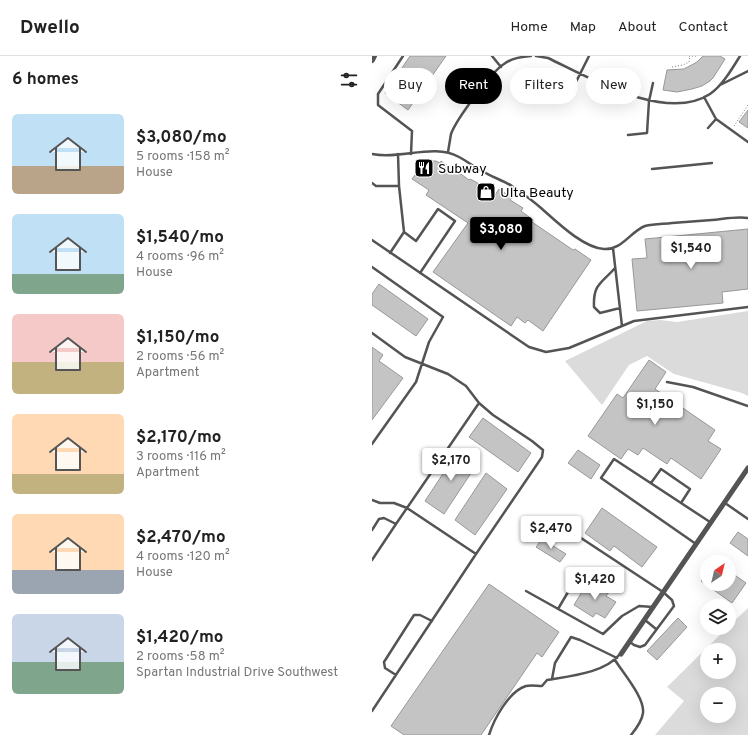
<!DOCTYPE html>
<html lang="en">
<head>
<meta charset="utf-8">
<style>
  :root { --surface:#fff; --page:#f6f6f6; --text:#222; --muted:#767676; --line:#e0e0e0; --accent:#000 }
  body { margin:0; font-family:Overpass,sans-serif; background:var(--page); color:var(--text); height:100vh; display:flex; flex-direction:column; font-size:15px; white-space:nowrap }
  * { box-sizing:border-box; margin:0 }
  p { font-size:13px; color:var(--muted) }
  .icon { flex:none; width:22px; height:22px; fill:none; stroke:currentColor; stroke-width:2; stroke-linecap:round; stroke-linejoin:round }
  .map { position:relative; flex:1; overflow:hidden }
  .details { display:flex; flex-direction:column; background:var(--surface); width:372px }
  .details>* { flex:none }
  .guide { position:absolute; left:12px; top:12px; width:304px; height:36px; display:flex; gap:8px }
  .needle { width:26px; rotate:35deg }
  .tools { position:absolute; left:328px; top:499px; display:grid; gap:8px }
  .tools a { display:grid; place-items:center; width:36px; height:36px; border-radius:50%; background:var(--surface); box-shadow:0 4px 16px #0002; font-size:20px }
  .price { position:absolute; translate:-50% -34px; padding:0 9px; border-radius:4px; background:#fff; color:#222; font-size:13px; line-height:26px; filter:drop-shadow(0 1px 2px #0008) }
  .price::after { content:''; position:absolute; left:50%; top:24px; width:12px; height:9px; margin-left:-6px; background:inherit; clip-path:polygon(0 0,100% 0,50% 100%) }
  .price.active { background:var(--accent); color:#fff }
  ul { padding:0; list-style:none }
  li { display:flex; align-items:center; gap:12px; height:100px; padding:0 12px }
  li span { display:grid; place-items:center; flex:none; width:112px; height:80px; border-radius:6px; color:#555 }
  li>.icon { margin-inline-start:auto }
  span .icon { width:48px; height:48px; fill:#fffc; stroke-width:1 }
  li b { font-size:17px }
  h2 { display:flex; justify-content:space-between; align-items:center; height:48px; padding:0 12px; font-size:17px }
  .tag { padding:0 14px; border-radius:18px; background:var(--surface); box-shadow:0 4px 16px #0002; font-size:14px; line-height:36px }
  .tag.active { background:var(--accent); color:#fff }
  header { display:flex; align-items:center; gap:24px; box-sizing:border-box; height:56px; padding:0 20px; background:var(--surface); border-bottom:1px solid var(--line) }
  header strong { font-size:19px }
  nav { display:flex; gap:22px; margin-inline-start:auto; font-size:14px }
  main { display:flex; flex:1; min-height:0 }
  .map>svg:first-child { display:block }
  .green { fill:#dbdbdb; fill-rule:evenodd }
  .building { fill:#c4c4c4; stroke:#989898 }
  .lines { fill:none; stroke-linecap:round; stroke-linejoin:round }
  .path { stroke:#767676; stroke-width:1; stroke-dasharray:1 2; stroke-linecap:butt }
  .service { stroke:#545454; stroke-width:2.5 }
  .minor { stroke:#545454; stroke-width:5 }
  .tertiary { stroke:#545454; stroke-width:6 }
  .labels { text-anchor:middle; stroke-width:3; stroke-linejoin:round; paint-order:stroke }
  .poi-label { font-size:14px; fill:#000; stroke:#fff; text-anchor:start }
</style>
</head>
<body>
<header>
<strong>Dwello</strong>
<nav><a>Home</a><a>Map</a><a>About</a><a>Contact</a></nav>
</header>
<main>
<section class="details">
<h2>6 homes<svg class="icon" aria-label="filters" viewBox="0 0 24 24"><path d="M4 7h16M4 17h16"/><circle cx="9" cy="7" r="2"/><circle cx="15" cy="17" r="2"/></svg></h2>
<ul>
<li><span style="background:linear-gradient(#bfe0f5 65%,#b9a48a 0)"><svg class="icon" aria-label="home" viewBox="0 0 24 24"><path d="M3 11l9-7 9 7M6 9v11h12V9"/></svg></span><div><b>$3,080/mo</b><p>5 rooms · 158 m²</p><p>House</p></div></li>
<li><span style="background:linear-gradient(#bfe0f5 75%,#7fa58c 0)"><svg class="icon" aria-label="home" viewBox="0 0 24 24"><path d="M3 11l9-7 9 7M6 9v11h12V9"/></svg></span><div><b>$1,540/mo</b><p>4 rooms · 96 m²</p><p>House</p></div></li>
<li><span style="background:linear-gradient(#f6c9c9 60%,#c2b280 0)"><svg class="icon" aria-label="home" viewBox="0 0 24 24"><path d="M3 11l9-7 9 7M6 9v11h12V9"/></svg></span><div><b>$1,150/mo</b><p>2 rooms · 56 m²</p><p>Apartment</p></div></li>
<li><span style="background:linear-gradient(#ffd9b3 75%,#c2b280 0)"><svg class="icon" aria-label="home" viewBox="0 0 24 24"><path d="M3 11l9-7 9 7M6 9v11h12V9"/></svg></span><div><b>$2,170/mo</b><p>3 rooms · 116 m²</p><p>Apartment</p></div></li>
<li><span style="background:linear-gradient(#ffd9b3 70%,#9aa5b1 0)"><svg class="icon" aria-label="home" viewBox="0 0 24 24"><path d="M3 11l9-7 9 7M6 9v11h12V9"/></svg></span><div><b>$2,470/mo</b><p>4 rooms · 120 m²</p><p>House</p></div></li>
<li><span style="background:linear-gradient(#c9d6e8 60%,#7fa58c 0)"><svg class="icon" aria-label="home" viewBox="0 0 24 24"><path d="M3 11l9-7 9 7M6 9v11h12V9"/></svg></span><div><b>$1,420/mo</b><p>2 rooms · 58 m²</p><p>Spartan Industrial Drive Southwest</p></div></li>
</ul>
</section>
<div class="map">
<svg width="376" height="679" viewBox="0 0 376 679">
  <rect width="100%" height="100%" fill="#fff"/>
  <path class="green" d="M 376,255 L 376,340 L 370,337 L 302,318 L 275,300 L 257,309 L 230,349 L 193,305 L 275,265 L 288,264 L 305,266 Z
    M 376,552 L 376,679 L 283,679 L 312,645 L 295,631 L 355,572 L 357,572 L 357,570 ZM 335,594 L 357,594 L 357,616 L 335,616 ZM 335,638 L 357,638 L 357,660 L 335,660 Z"/>
  <path class="building" d="M 38,0 L 74,0 L 36,54 L 13,37 Z
    M 331,0 L 348,0 L 353,3 L 341,22 L 338,25 L 330,30 L 320,33 L 305,36 L 291,34 L 295,14 L 312,13 L 325,6 Z
    M 376,54 L 376,72 L 367,66 Z
    M 64,105 L 68,107 L 69,105 L 77,111 L 78,110 L 97,124 L 98,123 L 104,126 L 123,139 L 127,133 L 140,142 L 138,144 L 151,152 L 149,155 L 161,164 L 160,166 L 201,194 L 203,193 L 219,204 L 171,275 L 156,264 L 153,267 L 145,261 L 139,270 L 61,216 L 96,167 L 54,139 L 57,134 L 40,123 L 46,115 L 45,106 Z
    M 376,173 L 376,233 L 350,236 L 351,247 L 265,255 L 260,203 L 275,202 L 273,183 Z
    M 7,228 L 56,263 L 44,280 L 0,249 L 0,238 Z
    M 0,291 L 11,299 L 7,305 L 31,322 L 0,364 Z
    M 277,304 L 294,316 L 283,333 L 343,374 L 336,385 L 349,393 L 329,423 L 299,402 L 295,408 L 271,392 L 266,399 L 256,393 L 249,403 L 216,380 L 245,338 L 251,342 Z
    M 111,362 L 159,397 L 146,416 L 97,381 Z
    M 206,394 L 228,409 L 219,423 L 196,407 Z
    M 86,395 L 105,408 L 72,458 L 53,445 Z
    M 114,417 L 135,433 L 103,479 L 83,464 Z
    M 230,452 L 285,491 L 270,511 L 242,490 L 238,495 L 213,477 Z
    M 366,476 L 376,483 L 376,500 L 358,487 Z
    M 170,483 L 194,498 L 188,506 L 164,491 Z
    M 357,515 L 374,527 L 360,547 L 329,525 L 335,517 L 335,528 L 357,528 Z
    M 217,524 L 237,536 L 234,540 L 244,546 L 233,562 L 224,557 L 221,561 L 202,549 Z
    M 117,528 L 187,576 L 170,601 L 165,597 L 109,679 L 32,679 L 19,670 Z
    M 306,562 L 315,571 L 285,604 L 275,595 Z"/>
  <g class="lines">
    <path class="path" d="M 317,0 L 325,0
      M 300,11 L 311,9 L 317,6 L 318,0
      M 362,70 L 376,49"/>
    <path class="service" d="M 31,0 L 6,38 L 6,49 L 40,75 L 39,98
      M 120,0 L 129,11
      M 164,0 L 176,2 C 216,21 294,67 338,38 C 350,30 360,13 368,0
      M 348,29 L 376,15
      M 200,34 L 217,0
      M 332,41 L 344,63 L 336,72
      M 344,63 L 376,86
      M 256,79 L 275,77 L 277,45 L 281,27
      M 76,96 C 77,90 78,84 79,78 C 84,64 119,16 132,8 C 140,2 149,1 159,0
      M 0,98 C 28,104 62,87 87,101 C 95,105 102,111 110,115 C 120,121 130,124 140,130 C 150,137 160,144 169,152 C 184,165 211,192 232,193 C 250,194 258,176 273,170 C 282,168 292,168 300,167 C 313,166 327,165 340,164 C 351,163 365,160 376,162
      M 280,113 L 340,107
      M 0,127 L 4,130 L 27,130 L 26,98
      M 27,130 L 32,176 L 44,185 L 66,153 L 83,165 L 48,217
      M 0,184 L 157,291 L 174,296 L 197,292 L 262,265 L 376,251
      M 241,192 L 250,270
      M 18,197 L 32,176
      M 0,211 L 71,261 L 57,286 L 44,326 L 0,388
      M 243,212 C 229,228 221,228 222,251 L 228,257 L 248,252
      M 0,277 L 33,301 L 76,318 L 94,330 L 107,347 L 121,359 L 160,385 L 171,394 L 170,401 L 104,498 L 35,452 L 22,447 L 8,447 L 0,444
      M 295,326 L 321,331 L 376,350
      M 279,427 L 289,413 L 318,433 L 309,447
      M 353,447 L 376,463
      M 0,474 L 7,463 L 12,462 L 24,468 L 107,347
      M 206,480 L 291,536 L 300,544 L 302,550 L 273,589 L 268,591 L 262,589 L 258,586
      M 324,488 L 229,422 L 242,403 L 338,466
      M 0,504 L 24,468
      M 154,535 L 231,578 L 250,560 L 267,550 L 281,551
      M 186,553 L 209,514 L 234,529
      M 273,564 L 284,573
      M 243,604 C 251,617 273,642 271,657 C 270,665 264,673 259,679
      M 24,619 L 13,612 L 12,606 L 42,559 L 48,559 L 60,565
      M 180,623 L 183,607 L 199,581 L 208,584 L 245,602
      M 0,655 L 104,498
      M 117,679 C 122,663 137,635 154,630 C 159,629 165,630 170,630 L 175,624 C 198,620 233,617 248,598"/>
    <path class="minor" d="M 249,598 L 376,412"/>
    <path class="tertiary" d="M 0,4 L 2,0"/>
  </g>
  <defs>
    <symbol id="restaurant-square" viewBox="-11 -11 22 22"><rect x="-9" y="-9" width="18" height="18" rx="4" fill="#000" stroke="#fff"/><path d="M-5-6h1v4h1v-4h1v4h1v-4h1v5L-1.5 .5V6h-2V.5L-5-1ZM5-6V6H3V1.5H1.5Q1.5-4 5-6Z" fill="#fff"/></symbol>
    <symbol id="shop-square" viewBox="-11 -11 22 22"><rect x="-9" y="-9" width="18" height="18" rx="4" fill="#000" stroke="#fff"/><path d="M-5-2.5h2.3a2.7 3.5 0 0 1 5.4 0H5L5.5 6h-11ZM-1.5-2.5h3a1.5 2.3 0 0 0-3 0Z" fill="#fff"/></symbol>
  </defs>
  <g fill-rule="evenodd">
    <use href="#restaurant-square" x="41" y="101" width="22" height="22"/>
    <use href="#shop-square" x="103" y="125" width="22" height="22"/>
  </g>
  <g class="labels">
    <g class="poi-label">
      <text x="66" y="117">Subway</text>
      <text x="128" y="141">Ulta Beauty</text>
    </g>
  </g>
</svg>
<div class="tools">
<a><svg class="needle" viewBox="-14 -14 28 28"><path d="M0-13l5 13h-10z" fill="#e53935"/><path d="M0 13l5-13h-10z" fill="#767676"/></svg></a>
<a><svg class="icon" aria-label="layers" viewBox="0 0 24 24"><path d="M12 4l9 5-9 5-9-5zM3 14l9 5 9-5"/></svg></a>
<a>+</a>
<a>−</a>
</div>
<b class="price active" style="left:129px;top:195px">$3,080</b>
<b class="price" style="left:319px;top:214px">$1,540</b>
<b class="price" style="left:283px;top:370px">$1,150</b>
<b class="price" style="left:79px;top:426px">$2,170</b>
<b class="price" style="left:179px;top:494px">$2,470</b>
<b class="price" style="left:223px;top:545px">$1,420</b>
<div class="guide">
<a class="tag">Buy</a>
<a class="tag active">Rent</a>
<a class="tag">Filters</a>
<a class="tag">New</a>
</div>
</div>
</main>
</body>
</html>
